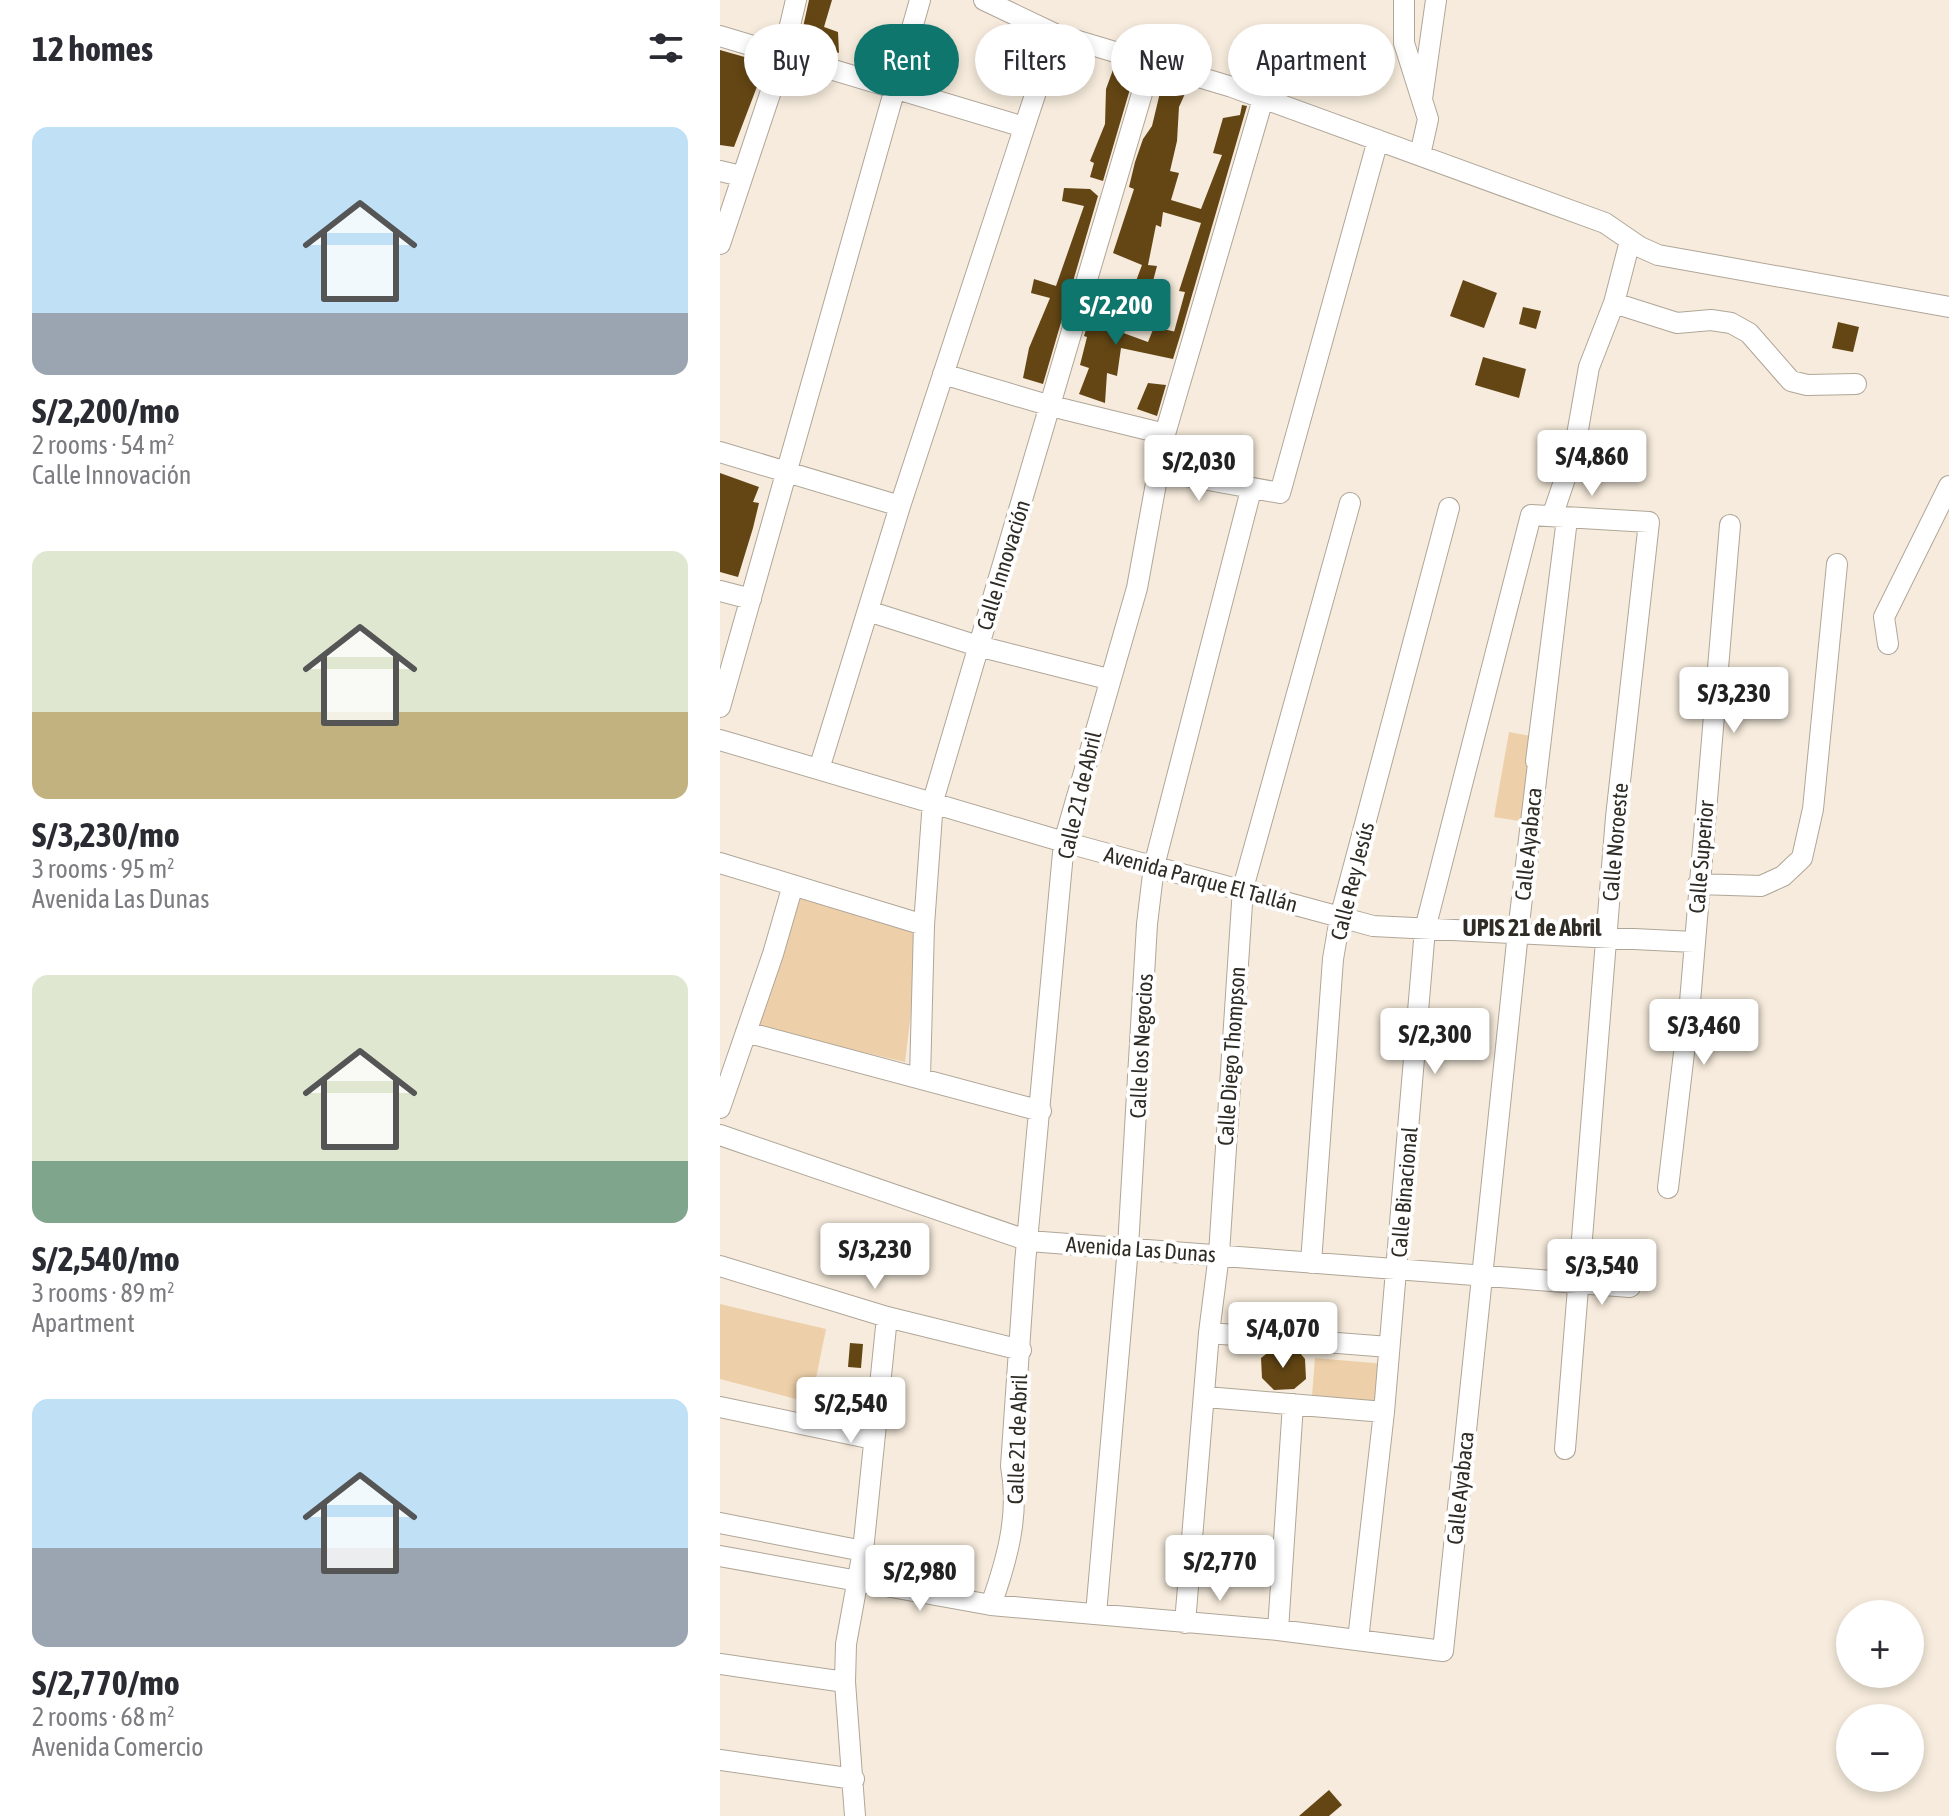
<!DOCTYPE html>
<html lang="en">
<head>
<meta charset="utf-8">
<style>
  :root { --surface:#fff; --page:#f2f2f3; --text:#2b2b33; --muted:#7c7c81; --accent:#0f766e }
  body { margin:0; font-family:"Asap Condensed",sans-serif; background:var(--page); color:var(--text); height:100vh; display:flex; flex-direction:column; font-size:30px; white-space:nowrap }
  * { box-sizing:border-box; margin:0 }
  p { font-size:26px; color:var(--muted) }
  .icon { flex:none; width:44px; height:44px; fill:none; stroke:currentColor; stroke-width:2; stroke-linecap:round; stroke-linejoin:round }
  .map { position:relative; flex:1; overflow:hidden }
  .drawer { display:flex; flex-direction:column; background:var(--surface); width:720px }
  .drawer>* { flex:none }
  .hud { position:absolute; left:24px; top:24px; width:760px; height:72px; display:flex; gap:16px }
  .buttons { position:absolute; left:1116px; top:1600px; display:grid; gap:16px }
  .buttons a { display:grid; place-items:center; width:88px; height:88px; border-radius:50%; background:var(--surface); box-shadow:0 4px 12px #0003; font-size:40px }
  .price { position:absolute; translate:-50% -68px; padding:0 18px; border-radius:8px; background:#fff; color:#222; font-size:26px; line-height:52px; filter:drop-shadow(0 2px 4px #0008) }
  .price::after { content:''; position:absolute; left:50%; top:48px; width:24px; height:18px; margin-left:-12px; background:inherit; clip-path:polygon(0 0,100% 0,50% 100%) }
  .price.current { background:var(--accent); color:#fff }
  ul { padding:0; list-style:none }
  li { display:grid; align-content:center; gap:16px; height:424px; padding:0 32px }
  li span { display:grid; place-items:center; height:248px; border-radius:16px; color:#555 }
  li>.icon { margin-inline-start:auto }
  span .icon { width:144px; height:144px; fill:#fffc; stroke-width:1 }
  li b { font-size:34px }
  h2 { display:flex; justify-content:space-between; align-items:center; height:96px; padding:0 32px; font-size:34px }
  .chip { padding:0 28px; border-radius:36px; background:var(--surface); box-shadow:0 4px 12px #0003; font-size:28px; line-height:72px }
  .chip.current { background:var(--accent); color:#fff }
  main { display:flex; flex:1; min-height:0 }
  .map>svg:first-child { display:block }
  .green { fill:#edd0a9 }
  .building { fill:#644614 }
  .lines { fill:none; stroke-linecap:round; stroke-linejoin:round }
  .minor-casing { stroke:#b0a698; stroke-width:22 }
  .minor { stroke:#fff; stroke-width:20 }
  .labels { text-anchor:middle; stroke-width:8; stroke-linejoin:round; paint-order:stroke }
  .street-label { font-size:22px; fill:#2f2b25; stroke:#fff }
  .neighbourhood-label { font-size:24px; font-weight:bold; fill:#2f2b25; stroke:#fff }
</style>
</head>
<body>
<main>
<section class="drawer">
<h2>12 homes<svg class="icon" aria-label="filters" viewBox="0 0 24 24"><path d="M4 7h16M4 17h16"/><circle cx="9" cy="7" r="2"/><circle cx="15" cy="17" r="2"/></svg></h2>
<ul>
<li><span style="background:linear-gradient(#bfe0f5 75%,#9aa5b1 0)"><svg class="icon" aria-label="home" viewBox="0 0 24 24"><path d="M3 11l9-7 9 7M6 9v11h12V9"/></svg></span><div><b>S/2,200/mo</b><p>2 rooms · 54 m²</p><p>Calle Innovación</p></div></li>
<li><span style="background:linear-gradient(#dfe7d0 65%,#c2b280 0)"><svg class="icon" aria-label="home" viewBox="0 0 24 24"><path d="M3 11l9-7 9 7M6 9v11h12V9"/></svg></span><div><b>S/3,230/mo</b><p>3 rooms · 95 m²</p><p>Avenida Las Dunas</p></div></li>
<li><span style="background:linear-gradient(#dfe7d0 75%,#7fa58c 0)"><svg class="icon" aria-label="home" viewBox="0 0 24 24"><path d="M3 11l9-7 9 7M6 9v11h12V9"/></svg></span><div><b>S/2,540/mo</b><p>3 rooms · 89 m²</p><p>Apartment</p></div></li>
<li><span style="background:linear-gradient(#bfe0f5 60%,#9aa5b1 0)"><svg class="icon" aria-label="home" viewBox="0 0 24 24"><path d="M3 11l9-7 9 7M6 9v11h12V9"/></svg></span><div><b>S/2,770/mo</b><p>2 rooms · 68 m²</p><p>Avenida Comercio</p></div></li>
</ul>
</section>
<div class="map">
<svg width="1229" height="1816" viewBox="0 0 1229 1816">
  <rect width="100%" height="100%" fill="#f6ebdc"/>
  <path class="green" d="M 789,732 L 821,738 L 805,822 L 774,817 Z
    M 76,892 L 202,921 L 185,1062 L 35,1027 Z
    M 0,1304 L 106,1329 L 91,1403 L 0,1379 Z
    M 595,1358 L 665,1364 L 661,1403 L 592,1396 Z"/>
  <path class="building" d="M 89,0 L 112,0 L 104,27 L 118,32 L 119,53 L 80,41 Z
    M 0,50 L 46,63 L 14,147 L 0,145 Z
    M 394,67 L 415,72 L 383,181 L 370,177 L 374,163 L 370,161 L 385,124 L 386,89 Z
    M 443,80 L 468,87 L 459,107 L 457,141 L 450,171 L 459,173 L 451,200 L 481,209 L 502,155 L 493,153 L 503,118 L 520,115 L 522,105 L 527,106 L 461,333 L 454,332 L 465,292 L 459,291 L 481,223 L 443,212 L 441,227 L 436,225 L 428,265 L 437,266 L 429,296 L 413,289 L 422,265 L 393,253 L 414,189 L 409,187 L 415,162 L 423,139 L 432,126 Z
    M 344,188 L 370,189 L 378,196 L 323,384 L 303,378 L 309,348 L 330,298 L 311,293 L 314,279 L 336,286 L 364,206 L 342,201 Z
    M 743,280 L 777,293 L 764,328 L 730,316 Z
    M 388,284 L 401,287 L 387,327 L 428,342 L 434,327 L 461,333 L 453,359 L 401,348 L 397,376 L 387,373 L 385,403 L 359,394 L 369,368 L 360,365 L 367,337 L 364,336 L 373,307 L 379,311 Z
    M 803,307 L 821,311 L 816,329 L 799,324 Z
    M 1118,322 L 1139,327 L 1133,352 L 1112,348 Z
    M 763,357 L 806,369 L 799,398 L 755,385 Z
    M 428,383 L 446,385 L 437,416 L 417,409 Z
    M 0,473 L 39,487 L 33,502 L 39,503 L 33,528 L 18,577 L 0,572 Z
    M 130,1343 L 143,1344 L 141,1368 L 128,1367 Z
    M 550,1351 L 580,1353 L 585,1359 L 586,1379 L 574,1389 L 554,1390 L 542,1378 L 541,1358 Z
    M 609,1790 L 622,1805 L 609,1816 L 579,1816 Z"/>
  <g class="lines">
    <defs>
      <path id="minor" d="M 264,0 L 335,34 L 512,87 L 885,223 L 920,247 L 938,255 L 1229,307
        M 684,0 L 684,43 L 708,119 L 700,155
        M 0,36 L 304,127
        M 702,99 L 716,0
        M 0,171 L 21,176
        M 0,244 L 63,55 L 76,0
        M 894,303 L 957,323 L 991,320 L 1011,323 L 1029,333 L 1071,381 L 1087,385 L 1136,384
        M 223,374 L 331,406 L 445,434
        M 0,452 L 180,506
        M 439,471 L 560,493 L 658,140
        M 834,511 L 854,452 L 869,367 L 894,303 L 910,241
        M 0,591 L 31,599
        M 148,611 L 258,646 L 388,679
        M 1168,644 L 1164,617 L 1229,486
        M 0,707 L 200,0
        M 0,740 L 344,842 L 653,926 L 974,942
        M 99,769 L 180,506 L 335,34
        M 0,863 L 204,925
        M 978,884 L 1041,886 L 1063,876 L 1082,858 L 1093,809 L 1117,564
        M 26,1032 L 321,1111
        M 200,1078 L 204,925 L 213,801 L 431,63
        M 0,1108 L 53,954 L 73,885
        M 0,1135 L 309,1241 L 910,1287
        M 948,1188 L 970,1002 L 1010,525
        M 591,1263 L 613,959 L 620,918 L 729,508
        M 0,1266 L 167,1317 L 301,1350
        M 489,1333 L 669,1347
        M 486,1397 L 664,1412
        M 0,1407 L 153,1439
        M 0,1523 L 143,1551
        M 0,1556 L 271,1605 L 558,1630 L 723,1651 L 798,932 L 847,519 L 816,761
        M 271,1605 C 287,1560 300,1514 291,1466 L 305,1263 L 344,842 L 417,588 L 445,434 L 543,99
        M 376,1614 L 408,1247 L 427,924 L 434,866 L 531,490
        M 465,1623 L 489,1333 L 499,1254 L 523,888 L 630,503
        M 558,1630 L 573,1404
        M 638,1640 L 664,1412 L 705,929 L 811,515 L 929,522 L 896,817 L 845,1449
        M 0,1664 L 125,1682
        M 0,1760 L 134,1779
        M 135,1816 L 125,1682 L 126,1644 L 143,1551 L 167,1317"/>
    </defs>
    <use href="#minor" class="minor-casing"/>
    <use href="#minor" class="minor"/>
  </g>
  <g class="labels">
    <g class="street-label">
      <text transform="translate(283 565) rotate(-73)" y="8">Calle Innovación</text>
      <text transform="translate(359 795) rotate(-77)" y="8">Calle 21 de Abril</text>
      <text transform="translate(895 842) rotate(-85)" y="8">Calle Noroeste</text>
      <text transform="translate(808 844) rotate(-84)" y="8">Calle Ayabaca</text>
      <text transform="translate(981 857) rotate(-85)" y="8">Calle Superior</text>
      <text transform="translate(481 879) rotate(15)" y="8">Avenida Parque El Tallán</text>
      <text transform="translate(632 881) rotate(-76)" y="8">Calle Rey Jesús</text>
      <text transform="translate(421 1046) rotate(-87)" y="8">Calle los Negocios</text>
      <text transform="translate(511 1056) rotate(-86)" y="8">Calle Diego Thompson</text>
      <text transform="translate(684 1192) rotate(-85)" y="8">Calle Binacional</text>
      <text transform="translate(421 1249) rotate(4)" y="8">Avenida Las Dunas</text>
      <text transform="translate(297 1439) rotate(-88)" y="8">Calle 21 de Abril</text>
      <text transform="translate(740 1488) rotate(-84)" y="8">Calle Ayabaca</text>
    </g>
    <g class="neighbourhood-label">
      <text x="812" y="936">UPIS 21 de Abril</text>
    </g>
  </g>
</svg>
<div class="buttons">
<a>+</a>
<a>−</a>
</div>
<b class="price current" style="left:396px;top:347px">S/2,200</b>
<b class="price" style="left:872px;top:498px">S/4,860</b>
<b class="price" style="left:479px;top:503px">S/2,030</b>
<b class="price" style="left:1014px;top:735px">S/3,230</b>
<b class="price" style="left:984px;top:1067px">S/3,460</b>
<b class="price" style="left:715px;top:1076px">S/2,300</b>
<b class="price" style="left:155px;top:1291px">S/3,230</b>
<b class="price" style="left:882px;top:1307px">S/3,540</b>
<b class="price" style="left:563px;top:1370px">S/4,070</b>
<b class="price" style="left:131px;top:1445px">S/2,540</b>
<b class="price" style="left:500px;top:1603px">S/2,770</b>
<b class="price" style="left:200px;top:1613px">S/2,980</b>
<div class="hud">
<a class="chip">Buy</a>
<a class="chip current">Rent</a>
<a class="chip">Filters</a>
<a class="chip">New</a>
<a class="chip">Apartment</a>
</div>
</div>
</main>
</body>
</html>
